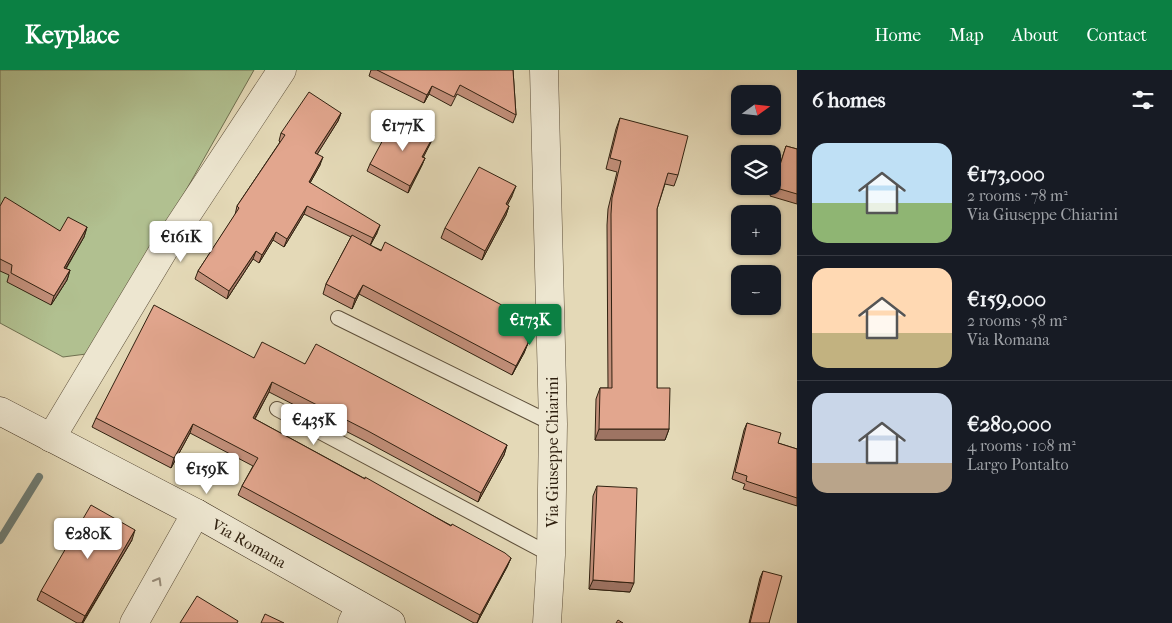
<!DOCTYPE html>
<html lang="en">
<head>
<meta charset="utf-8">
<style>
  :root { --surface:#171b24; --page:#242831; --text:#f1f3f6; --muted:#9ea1a6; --line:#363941; --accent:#0b8043 }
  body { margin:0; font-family:"IM FELL French Canon",serif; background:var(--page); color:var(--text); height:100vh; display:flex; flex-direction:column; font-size:19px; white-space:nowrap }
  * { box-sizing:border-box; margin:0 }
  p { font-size:16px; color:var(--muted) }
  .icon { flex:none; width:28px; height:28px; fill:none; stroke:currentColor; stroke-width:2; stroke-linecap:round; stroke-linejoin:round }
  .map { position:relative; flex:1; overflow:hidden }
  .details { display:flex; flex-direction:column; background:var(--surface); width:375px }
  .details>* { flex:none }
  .needle { width:32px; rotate:75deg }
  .tools { position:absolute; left:731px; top:15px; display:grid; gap:10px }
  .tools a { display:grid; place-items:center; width:50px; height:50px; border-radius:10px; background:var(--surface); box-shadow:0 1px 4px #0004; font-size:25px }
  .price { position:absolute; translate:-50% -42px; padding:0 11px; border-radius:5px; background:#fff; color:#222; font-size:16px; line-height:32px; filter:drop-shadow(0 1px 2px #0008) }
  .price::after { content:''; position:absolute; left:50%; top:30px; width:15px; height:11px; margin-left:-8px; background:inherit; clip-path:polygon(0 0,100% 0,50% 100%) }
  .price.selected { background:var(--accent); color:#fff }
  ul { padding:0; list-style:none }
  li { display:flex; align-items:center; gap:15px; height:125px; padding:0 15px }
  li+li { border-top:1px solid var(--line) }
  li span { display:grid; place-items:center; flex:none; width:140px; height:100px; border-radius:15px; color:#555 }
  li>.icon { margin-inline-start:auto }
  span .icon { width:60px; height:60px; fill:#fffc; stroke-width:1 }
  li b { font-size:21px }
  h2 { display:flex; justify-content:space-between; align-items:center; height:60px; padding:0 15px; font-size:21px }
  header { display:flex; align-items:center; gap:30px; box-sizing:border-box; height:70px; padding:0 25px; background:var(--accent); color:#fff }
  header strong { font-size:24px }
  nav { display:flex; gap:28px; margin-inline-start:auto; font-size:18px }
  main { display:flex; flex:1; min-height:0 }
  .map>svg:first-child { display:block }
  .green { fill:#b1c090; stroke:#707050 }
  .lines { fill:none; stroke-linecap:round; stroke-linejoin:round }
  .stream { stroke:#6e7c74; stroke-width:8 }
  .service-casing { stroke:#5d4f3a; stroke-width:16 }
  .minor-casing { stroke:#5d4f3a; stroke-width:29 }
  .tertiary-casing { stroke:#5d4f3a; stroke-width:29 }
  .secondary-casing { stroke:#302110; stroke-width:29 }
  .service { stroke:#ede6d0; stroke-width:14 }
  .minor { stroke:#ede6d0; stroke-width:28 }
  .tertiary { stroke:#ede6d0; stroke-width:28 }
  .secondary { stroke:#ede6d0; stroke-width:28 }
  .wall { fill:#c28f7a; stroke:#302110 }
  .shaded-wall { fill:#9e7463; stroke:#302110 }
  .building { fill:#e2a68e; stroke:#302110 }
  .oneway { stroke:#988d7a }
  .labels { text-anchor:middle; stroke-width:4.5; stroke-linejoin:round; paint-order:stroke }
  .street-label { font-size:16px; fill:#302110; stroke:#ede6d0 }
</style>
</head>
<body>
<header>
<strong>Keyplace</strong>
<nav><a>Home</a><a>Map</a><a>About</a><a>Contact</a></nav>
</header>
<main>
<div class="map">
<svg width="797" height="553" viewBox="0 0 797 553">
  <rect width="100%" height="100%" fill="#e4d9b7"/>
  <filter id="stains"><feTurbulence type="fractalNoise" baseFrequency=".004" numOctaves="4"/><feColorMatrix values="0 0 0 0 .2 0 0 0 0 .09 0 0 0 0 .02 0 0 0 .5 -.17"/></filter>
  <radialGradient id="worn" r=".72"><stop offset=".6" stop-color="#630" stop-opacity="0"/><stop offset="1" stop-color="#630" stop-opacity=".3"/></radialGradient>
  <path class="green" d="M 0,0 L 254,0 L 94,283 L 63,287 L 0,253 Z"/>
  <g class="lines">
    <path class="stream" d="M 0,470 L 39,407"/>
    <defs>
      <path id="service" d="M 338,248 L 553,354
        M 277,339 L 551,485"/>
      <path id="minor" d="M 51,368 L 166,176 L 282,0
        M 134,553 L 196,443
        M 352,553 L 360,536"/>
      <path id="tertiary" d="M 544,0 L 553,354 L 551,485 L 547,553"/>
      <g id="secondary">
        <path id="s1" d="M 0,341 L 196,443 L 391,553"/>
      </g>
    </defs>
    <use href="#service" class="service-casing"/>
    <use href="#minor" class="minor-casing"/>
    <use href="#tertiary" class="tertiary-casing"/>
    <use href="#secondary" class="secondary-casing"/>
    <use href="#service" class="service"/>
    <use href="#minor" class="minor"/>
    <use href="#tertiary" class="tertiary"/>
    <use href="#secondary" class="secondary"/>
  </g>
  <path class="wall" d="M 371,0 L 513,0 L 516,45 L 513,53 L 457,24 L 451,36 L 429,24 L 424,33 L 369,6 Z
    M 341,43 L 338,51 L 317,84 L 320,95 L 310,113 L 377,163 L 370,175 L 522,246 L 517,259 L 528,273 L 524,283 L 512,305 L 359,224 L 352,239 L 323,224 L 326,214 L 351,167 L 304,144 L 284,177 L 273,170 L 259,193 L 253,189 L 227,229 L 195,209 L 198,201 L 235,145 L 237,136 L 280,72 L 279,71 L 281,63 Z
    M 620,48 L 678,105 L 674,116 L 665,114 L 657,139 L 657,318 L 669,359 L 665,370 L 595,370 L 596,329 L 600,318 L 608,318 L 607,155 L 608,139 L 617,102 L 606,99 L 616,59 Z
    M 434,65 L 431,72 L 423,87 L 425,88 L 422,95 L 408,123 L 367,101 L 370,94 L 389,68 Z
    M 786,76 L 797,79 L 797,134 L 770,126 Z
    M 512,126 L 507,135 L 509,136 L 506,145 L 482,190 L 441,168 L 445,158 Z
    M 0,136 L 60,161 L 87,157 L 84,167 L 66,199 L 70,200 L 67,210 L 51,235 L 7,212 L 9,205 L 0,201 Z
    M 254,288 L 305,294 L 507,375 L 504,385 L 478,432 L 365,371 L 269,322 L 255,349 L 511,488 L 507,497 L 477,553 L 474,553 L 238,425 L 242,416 L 253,396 L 190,363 L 171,398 L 92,357 L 96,348 Z
    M 747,353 L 778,373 L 797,379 L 797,436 L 743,419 L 745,414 L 732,409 L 744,360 Z
    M 597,416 L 630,522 L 589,519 L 593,426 Z
    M 132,470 L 83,553 L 77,553 L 37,530 L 41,521 Z
    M 763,501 L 769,553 L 749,553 L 760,508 Z"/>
  <path class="shaded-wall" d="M 432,16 L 429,24 L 424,33 L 427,25 Z
    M 341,43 L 338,51 L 313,91 L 315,83 Z
    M 434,65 L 431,72 L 420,94 L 422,87 Z
    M 323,87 L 320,95 L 306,120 L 309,112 Z
    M 425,88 L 422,95 L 408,123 L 410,116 Z
    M 516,116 L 512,126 L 503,144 L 506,134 Z
    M 307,136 L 304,144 L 284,177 L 287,169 Z
    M 509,136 L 506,145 L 482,190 L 485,181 Z
    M 380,155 L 377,163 L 370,176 L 373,168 Z
    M 87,157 L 84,167 L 60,208 L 64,198 Z
    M 276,162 L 273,170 L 259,193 L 262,185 Z
    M 256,181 L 253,189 L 227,229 L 229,221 Z
    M 70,200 L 67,210 L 51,235 L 54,226 Z
    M 363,215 L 359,224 L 352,239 L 355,229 Z
    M 522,246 L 519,256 L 512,268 L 516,258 Z
    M 528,273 L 524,283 L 512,305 L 516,296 Z
    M 272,312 L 269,322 L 250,357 L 253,348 Z
    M 193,354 L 190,363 L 171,398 L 174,388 Z
    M 599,359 L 669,359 L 665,370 L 595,370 Z
    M 507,375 L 504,385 L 478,432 L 481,423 Z
    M 135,460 L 132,470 L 82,553 L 85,546 Z
    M 511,488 L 507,497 L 477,553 L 480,545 Z
    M 593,510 L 634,513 L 630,522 L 589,519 Z"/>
  <path class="building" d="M 377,0 L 513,0 L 516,45 L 460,15 L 454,27 L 432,16 L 427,25 Z
    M 309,22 L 341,43 L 315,83 L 323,87 L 309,112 L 380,155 L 373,168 L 307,136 L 287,169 L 276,162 L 262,185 L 256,181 L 229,221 L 198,201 L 239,138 L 237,136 L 285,65 L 281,63 Z
    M 399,47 L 434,65 L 422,87 L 425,88 L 410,116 L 370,94 L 385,66 L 389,68 Z
    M 620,48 L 688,66 L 678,105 L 668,103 L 657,139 L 657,318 L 670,318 L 669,359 L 599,359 L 600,318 L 612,318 L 611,144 L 612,128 L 621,91 L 610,88 Z
    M 786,76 L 797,79 L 797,124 L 773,117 Z
    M 479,97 L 516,116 L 506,134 L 509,136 L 485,181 L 445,158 Z
    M 5,127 L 60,161 L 68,147 L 87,157 L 64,198 L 70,200 L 54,226 L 11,203 L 12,195 L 0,189 L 0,136 Z
    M 352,165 L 381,181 L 385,172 L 522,246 L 516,258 L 527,264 L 528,273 L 516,296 L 363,215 L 355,229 L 326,214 Z
    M 154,235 L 254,288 L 262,272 L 305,294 L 316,274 L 507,375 L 481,423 L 368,361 L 272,312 L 253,348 L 365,409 L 365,407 L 451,456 L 452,454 L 505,483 L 511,488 L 480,545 L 242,416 L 258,388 L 193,354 L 174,388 L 96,348 Z
    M 747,353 L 781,363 L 778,373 L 797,379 L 797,428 L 746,411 L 747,406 L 735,402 Z
    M 597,416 L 637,418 L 634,513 L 593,510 Z
    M 91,435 L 135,460 L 85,546 L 41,521 Z
    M 763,501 L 782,506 L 769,553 L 750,553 Z
    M 197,526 L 238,551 L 237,553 L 180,553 Z
    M 265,544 L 284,553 L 261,553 Z
    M 618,550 L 623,553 L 616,553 Z"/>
  <defs><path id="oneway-chevron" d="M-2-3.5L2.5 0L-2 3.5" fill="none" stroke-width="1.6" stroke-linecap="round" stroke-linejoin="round" transform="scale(1.25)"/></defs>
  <use class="oneway" href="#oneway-chevron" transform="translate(158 511) rotate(-60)"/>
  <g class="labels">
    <g class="street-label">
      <text transform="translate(552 382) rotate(-90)" y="6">Via Giuseppe Chiarini</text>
      <text dy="6" stroke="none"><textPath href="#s1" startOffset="282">Via Romana</textPath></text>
    </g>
  </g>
  <rect width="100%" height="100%" filter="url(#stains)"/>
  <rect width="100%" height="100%" fill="url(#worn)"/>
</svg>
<div class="tools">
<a><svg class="needle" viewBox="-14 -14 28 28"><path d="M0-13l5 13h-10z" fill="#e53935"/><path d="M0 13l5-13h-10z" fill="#9ea1a6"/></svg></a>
<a><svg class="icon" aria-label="layers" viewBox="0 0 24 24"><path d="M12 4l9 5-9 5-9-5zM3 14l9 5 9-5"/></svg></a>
<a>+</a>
<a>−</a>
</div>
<b class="price" style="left:403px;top:82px">€177K</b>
<b class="price" style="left:181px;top:193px">€161K</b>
<b class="price selected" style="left:530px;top:276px">€173K</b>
<b class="price" style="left:314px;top:376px">€435K</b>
<b class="price" style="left:207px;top:425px">€159K</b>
<b class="price" style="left:88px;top:490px">€280K</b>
</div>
<section class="details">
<h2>6 homes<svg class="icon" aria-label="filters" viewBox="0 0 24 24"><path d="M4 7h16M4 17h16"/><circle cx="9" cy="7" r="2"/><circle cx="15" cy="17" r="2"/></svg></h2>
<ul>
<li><span style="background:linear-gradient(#bfe0f5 60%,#8fb573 0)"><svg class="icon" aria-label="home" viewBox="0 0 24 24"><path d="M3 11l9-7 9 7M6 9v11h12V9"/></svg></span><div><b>€173,000</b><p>2 rooms · 78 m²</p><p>Via Giuseppe Chiarini</p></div></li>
<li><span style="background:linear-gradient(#ffd9b3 65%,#c2b280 0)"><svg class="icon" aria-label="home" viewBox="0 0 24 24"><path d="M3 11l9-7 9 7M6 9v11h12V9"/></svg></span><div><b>€159,000</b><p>2 rooms · 58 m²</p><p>Via Romana</p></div></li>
<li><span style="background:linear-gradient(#c9d6e8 70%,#b9a48a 0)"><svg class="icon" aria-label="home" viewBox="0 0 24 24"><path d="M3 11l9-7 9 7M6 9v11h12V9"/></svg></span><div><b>€280,000</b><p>4 rooms · 108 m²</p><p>Largo Pontalto</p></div></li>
</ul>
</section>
</main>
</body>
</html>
